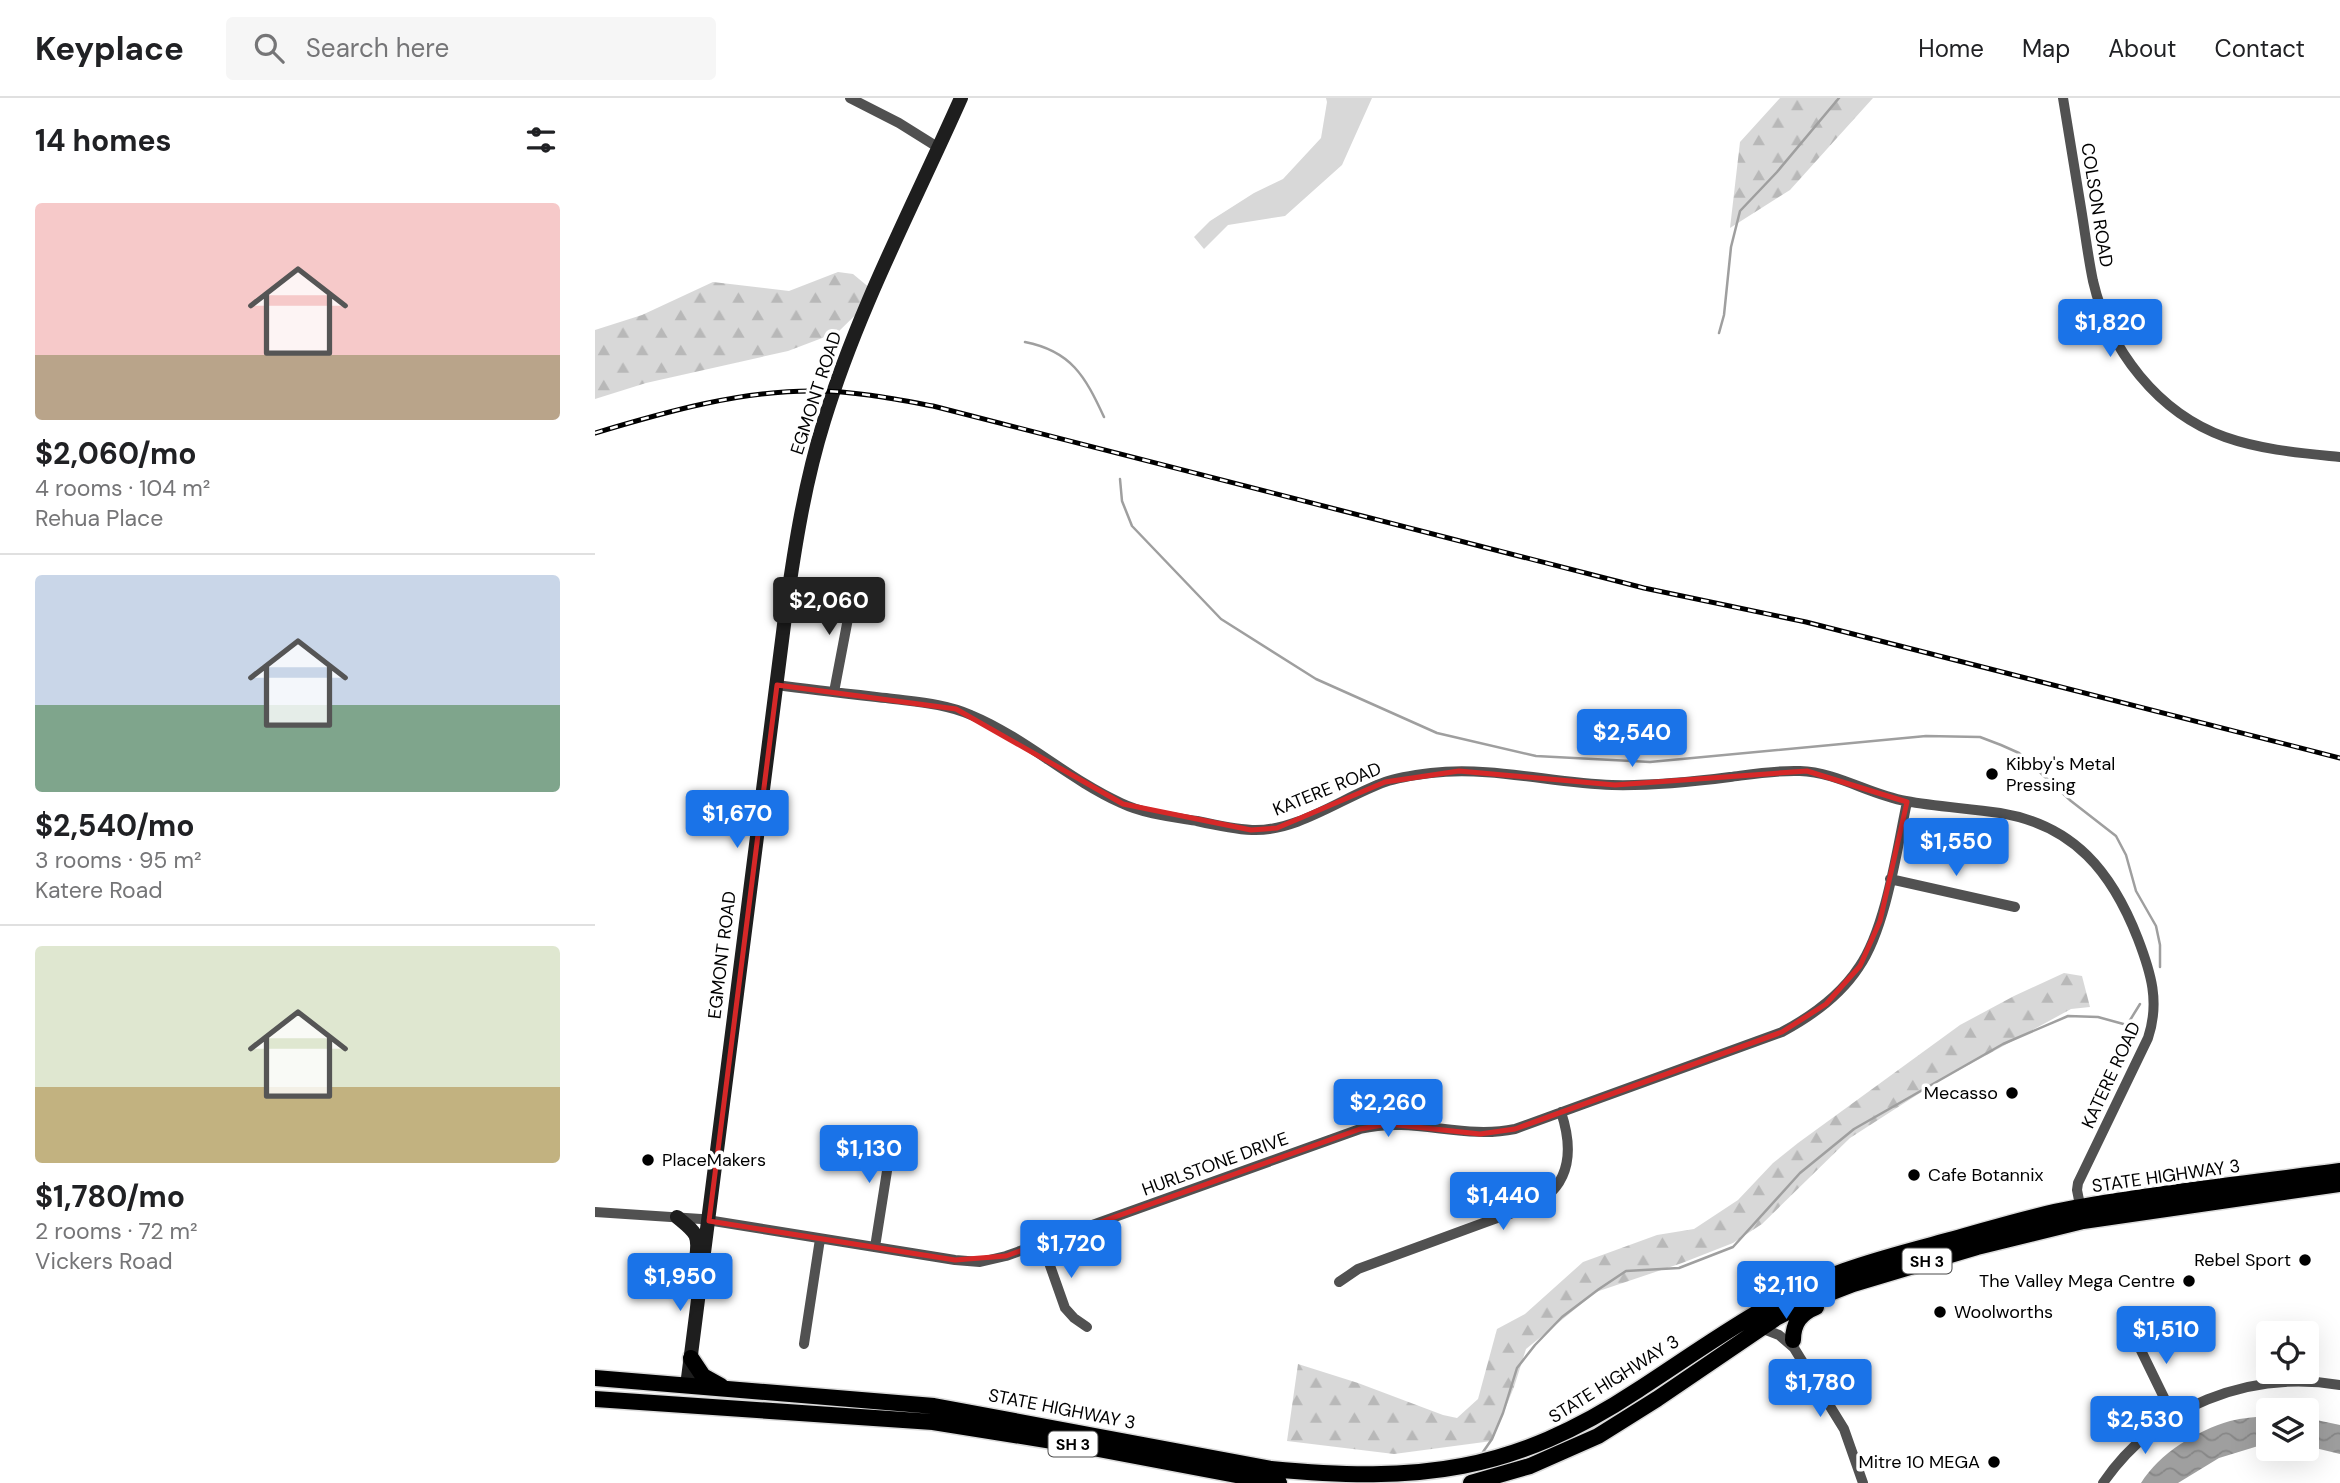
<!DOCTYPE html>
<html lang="en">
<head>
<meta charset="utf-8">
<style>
  :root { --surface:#fff; --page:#f6f6f6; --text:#202124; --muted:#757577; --line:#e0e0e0; --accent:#1a73e8 }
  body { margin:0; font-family:"DM Sans",sans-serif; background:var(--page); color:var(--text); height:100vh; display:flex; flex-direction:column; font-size:26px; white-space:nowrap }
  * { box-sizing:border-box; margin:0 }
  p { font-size:23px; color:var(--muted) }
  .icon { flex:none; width:38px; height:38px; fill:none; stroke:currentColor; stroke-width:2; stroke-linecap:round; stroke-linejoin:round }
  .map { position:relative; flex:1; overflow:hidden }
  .side { display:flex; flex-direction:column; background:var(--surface); width:595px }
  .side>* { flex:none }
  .controls { position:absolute; left:1661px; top:1223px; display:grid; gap:14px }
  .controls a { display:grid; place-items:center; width:63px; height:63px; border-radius:7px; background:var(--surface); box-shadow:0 7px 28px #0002; font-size:35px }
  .price { position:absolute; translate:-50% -60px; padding:0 16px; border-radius:7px; background:var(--accent); color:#fff; font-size:23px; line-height:46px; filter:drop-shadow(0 2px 4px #0008) }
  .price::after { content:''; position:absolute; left:50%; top:42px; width:21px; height:16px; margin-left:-10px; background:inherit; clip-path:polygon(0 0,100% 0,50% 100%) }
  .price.on { background:#222; color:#fff }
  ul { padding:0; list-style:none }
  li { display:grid; align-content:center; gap:14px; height:371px; padding:0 35px }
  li+li { border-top:2px solid var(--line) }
  li span { display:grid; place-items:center; height:217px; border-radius:7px; color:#555 }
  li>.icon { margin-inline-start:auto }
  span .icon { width:126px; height:126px; fill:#fffc; stroke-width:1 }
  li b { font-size:30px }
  h2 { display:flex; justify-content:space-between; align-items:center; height:84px; padding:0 35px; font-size:30px }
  header { display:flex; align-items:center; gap:42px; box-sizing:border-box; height:98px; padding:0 35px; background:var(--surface); border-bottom:2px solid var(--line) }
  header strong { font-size:33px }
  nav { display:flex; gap:38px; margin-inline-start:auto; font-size:24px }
  .search { width:490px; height:63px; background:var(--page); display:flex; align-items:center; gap:18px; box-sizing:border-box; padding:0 24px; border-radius:7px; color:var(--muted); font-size:26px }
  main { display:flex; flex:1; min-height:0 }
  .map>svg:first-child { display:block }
  .green { fill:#d8d8d8 }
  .forest { fill:url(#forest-firs) }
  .water { fill:url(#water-waves) }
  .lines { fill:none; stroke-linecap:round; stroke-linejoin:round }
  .stream { stroke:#9f9f9f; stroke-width:2.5 }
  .trunk-casing { stroke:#dbdbdb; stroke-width:19 }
  .minor { stroke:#515151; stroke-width:10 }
  .secondary { stroke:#1e1e1e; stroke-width:14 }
  .trunk { stroke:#000; stroke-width:16 }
  .rail-casing { stroke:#000; stroke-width:5 }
  .rail { stroke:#fff; stroke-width:2.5; stroke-dasharray:8; stroke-linecap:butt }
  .marked { fill:none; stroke:#d62828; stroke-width:5; stroke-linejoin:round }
  .poi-dot { fill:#000; stroke:#fff; stroke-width:2.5 }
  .labels { text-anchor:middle; stroke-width:7; stroke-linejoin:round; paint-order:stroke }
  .shield { fill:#fff; stroke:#4c4c4c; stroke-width:2 }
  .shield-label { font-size:16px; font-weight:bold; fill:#000 }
  .street-label { font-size:18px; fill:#000; stroke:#fff }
  .poi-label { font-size:18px; fill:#000; stroke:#fff; text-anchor:start }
</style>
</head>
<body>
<header>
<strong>Keyplace</strong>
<div class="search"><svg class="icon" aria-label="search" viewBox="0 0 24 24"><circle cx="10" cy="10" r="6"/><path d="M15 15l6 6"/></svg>Search here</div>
<nav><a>Home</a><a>Map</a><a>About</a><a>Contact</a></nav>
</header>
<main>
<section class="side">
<h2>14 homes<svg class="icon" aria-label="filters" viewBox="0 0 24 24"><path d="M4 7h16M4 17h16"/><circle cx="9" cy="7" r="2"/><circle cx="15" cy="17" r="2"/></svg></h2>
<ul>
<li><span style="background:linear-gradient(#f6c9c9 70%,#b9a48a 0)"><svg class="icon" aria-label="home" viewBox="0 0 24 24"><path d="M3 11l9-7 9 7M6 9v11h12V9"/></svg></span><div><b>$2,060/mo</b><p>4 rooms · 104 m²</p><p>Rehua Place</p></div></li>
<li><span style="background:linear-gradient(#c9d6e8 60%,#7fa58c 0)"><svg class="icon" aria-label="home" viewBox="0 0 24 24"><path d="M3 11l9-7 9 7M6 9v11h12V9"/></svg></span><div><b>$2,540/mo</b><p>3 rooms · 95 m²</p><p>Katere Road</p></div></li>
<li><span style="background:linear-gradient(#dfe7d0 65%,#c2b280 0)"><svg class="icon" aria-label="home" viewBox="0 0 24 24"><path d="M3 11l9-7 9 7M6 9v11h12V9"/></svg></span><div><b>$1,780/mo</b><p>2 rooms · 72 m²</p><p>Vickers Road</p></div></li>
</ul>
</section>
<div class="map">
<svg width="1745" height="1385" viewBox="0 0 1745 1385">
  <defs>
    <pattern id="forest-firs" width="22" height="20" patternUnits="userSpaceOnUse" patternTransform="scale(1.75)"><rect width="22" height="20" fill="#d8d8d8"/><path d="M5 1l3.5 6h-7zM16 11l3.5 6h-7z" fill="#b8b8b8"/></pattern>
    <pattern id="water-waves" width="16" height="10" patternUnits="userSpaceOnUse" patternTransform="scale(1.75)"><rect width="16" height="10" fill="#9f9f9f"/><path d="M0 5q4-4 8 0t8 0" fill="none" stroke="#878787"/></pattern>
  </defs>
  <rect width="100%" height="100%" fill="#fff"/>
  <path class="green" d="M 731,0 L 777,0 L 747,67 L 690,118 L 633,127 L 609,151 L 599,139 L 615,123 L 659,95 L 688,81 L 726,40 L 732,4 Z"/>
  <path class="forest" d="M 1185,0 L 1278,0 L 1195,92 L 1135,130 L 1145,44 Z
    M 243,174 L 258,176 L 282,196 L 243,234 L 193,253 L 51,285 L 0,301 L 0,232 L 47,217 L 118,184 L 194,193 Z
    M 1469,875 L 1487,878 L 1495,909 L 1476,911 L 1342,984 L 1255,1040 L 1167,1126 L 1138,1145 L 1087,1165 L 1001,1194 L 931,1251 L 919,1289 L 897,1343 L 799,1356 L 692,1343 L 703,1266 L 763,1285 L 848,1317 L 862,1320 L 883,1301 L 902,1231 L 930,1216 L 988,1164 L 1062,1137 L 1099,1131 L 1143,1102 L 1178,1065 L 1203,1045 L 1365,927 L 1419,898 Z"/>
  <path class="water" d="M 1673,1318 L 1673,1345 L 1624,1360 L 1583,1385 L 1546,1385 C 1565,1355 1601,1333 1635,1323 C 1647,1320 1661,1319 1673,1318 Z
    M 1712,1320 L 1745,1327 L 1745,1356 L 1712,1348 Z"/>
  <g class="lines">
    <path class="stream" d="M 1124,235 L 1129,217 L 1136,149 L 1145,113 L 1182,74 L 1244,0
      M 430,244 C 476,253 490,278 509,319
      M 525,381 L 527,403 L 537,428 L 626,521 L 721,581 L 842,635 L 941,658 L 1055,664 L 1331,638 L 1385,639 L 1406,647 L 1424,655 L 1476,703 L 1521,738 L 1531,757 L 1541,793 L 1561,828 L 1565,847 L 1565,869
      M 888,1354 L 897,1341 L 908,1315 L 922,1270 L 940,1247 L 967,1219 L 1004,1191 L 1031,1173 L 1084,1170 L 1138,1149 L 1205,1075 L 1259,1031 L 1408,946 L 1473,918 L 1503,919 L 1532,927 L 1545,906"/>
    <defs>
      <path id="trunk" d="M 1198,1242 C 1198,1225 1206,1215 1221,1209
        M 96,1260 L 108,1278 L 126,1288
        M 0,1280 L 339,1308 L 676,1371 C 824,1385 917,1375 1043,1292 C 1111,1248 1173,1201 1249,1173 C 1285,1160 1322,1151 1359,1141 C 1399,1130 1439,1117 1480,1110 C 1567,1094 1657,1085 1745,1073
        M 0,1301 L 338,1324 L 482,1347 L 684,1385
        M 876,1385 L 935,1368 L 1003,1338 L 1062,1301 L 1181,1220 L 1214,1203 L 1258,1186 L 1382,1149 L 1488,1123 L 1745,1086"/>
    </defs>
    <use href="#trunk" class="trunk-casing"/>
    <path class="minor" d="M 255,0 L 304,25 L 344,50
      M 1468,0 C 1474,37 1480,73 1486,110 C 1490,134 1493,159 1498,183 C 1514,252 1563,315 1630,339 C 1667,352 1706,355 1745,359
      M 182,587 C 218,592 255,596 291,600 C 320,604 349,605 376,617 C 429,639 473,681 526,705 C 549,716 577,719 602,723 C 620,727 639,731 657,732 C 702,734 748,699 790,684 C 804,679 820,677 836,675 C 896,668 957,685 1017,687 C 1056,688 1096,684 1135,679 C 1158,676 1182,672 1205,673 C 1242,674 1275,697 1311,703 C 1342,709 1374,710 1405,715 C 1479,727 1517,774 1543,841 C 1556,875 1565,904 1553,940 L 1483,1085 L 1482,1092 L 1486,1112
      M 239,594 L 259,489
      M 1295,781 L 1420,809
      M 0,1114 L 106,1121 L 360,1162 L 385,1164 L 411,1158 L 765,1031 C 820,1018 866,1042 920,1031 L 1187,934 C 1217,918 1245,898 1264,869 C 1291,830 1302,751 1312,704
      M 447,1145 L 470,1210 L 479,1220 L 492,1229
      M 280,1149 L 295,1054 L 304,1035
      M 744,1184 L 763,1171 C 806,1155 848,1140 891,1124 C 910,1117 934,1112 951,1099 C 978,1077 976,1044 966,1014
      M 1166,1230 L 1184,1237 L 1199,1250 L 1249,1331 L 1268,1385
      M 1536,1232 L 1578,1318
      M 209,1246 L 225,1141
      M 1508,1385 C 1561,1308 1654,1272 1745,1287"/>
    <path class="secondary" d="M 82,1119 C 100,1134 105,1136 101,1160
      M 92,1288 L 191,511 C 200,447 210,384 229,323 C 263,211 319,106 366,0"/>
    <use href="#trunk" class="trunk"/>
    <defs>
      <path id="rail" d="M 0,335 C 70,314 147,292 221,293 C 260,293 300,301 338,308 L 1049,490 L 1211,524 L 1745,660"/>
    </defs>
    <use href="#rail" class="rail-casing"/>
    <use href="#rail" class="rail"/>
  </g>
  <path class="marked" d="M 182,587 L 361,611 L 528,706 L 656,732 L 682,730 L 790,684 L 864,673 L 1020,687 L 1212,673 L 1312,704 L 1285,823 L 1265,868 L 1231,906 L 1187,934 L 920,1031 L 885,1036 L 793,1026 L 765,1031 L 411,1158 L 360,1162 L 114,1123 Z"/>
  <g class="poi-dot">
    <circle cx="1397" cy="676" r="7"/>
    <circle cx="1417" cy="995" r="7"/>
    <circle cx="53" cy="1062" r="7"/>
    <circle cx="1319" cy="1077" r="7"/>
    <circle cx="1710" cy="1162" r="7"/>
    <circle cx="1594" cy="1183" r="7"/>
    <circle cx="1345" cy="1214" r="7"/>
    <circle cx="1399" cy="1364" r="7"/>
  </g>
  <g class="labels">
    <g class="shield">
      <rect x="1307.5" y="1150.5" width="49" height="25" rx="5"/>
      <rect x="453.5" y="1333.5" width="49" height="25" rx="5"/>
    </g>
    <g class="shield-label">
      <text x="1332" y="1169">SH 3</text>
      <text x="478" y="1352">SH 3</text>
    </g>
    <g class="street-label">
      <text transform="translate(1502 107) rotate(81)" y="6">COLSON ROAD</text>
      <text transform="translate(221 295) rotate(-72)" y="6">EGMONT ROAD</text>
      <text transform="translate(732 691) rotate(-22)" y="6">KATERE ROAD</text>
      <text transform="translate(127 857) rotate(-83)" y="6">EGMONT ROAD</text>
      <text transform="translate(1516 977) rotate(-65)" y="6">KATERE ROAD</text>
      <text transform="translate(620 1066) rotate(-20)" y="6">HURLSTONE DRIVE</text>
      <text transform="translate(1571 1078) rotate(-8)" y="6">STATE HIGHWAY 3</text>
      <text transform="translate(1019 1281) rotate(-32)" y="6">STATE HIGHWAY 3</text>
      <text transform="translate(467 1311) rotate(11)" y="6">STATE HIGHWAY 3</text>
    </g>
    <g class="poi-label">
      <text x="1411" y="672">Kibby's Metal<tspan x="1411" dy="21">Pressing</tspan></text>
      <text x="1403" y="1001" text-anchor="end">Mecasso</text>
      <text x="67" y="1068">PlaceMakers</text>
      <text x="1333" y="1083">Cafe Botannix</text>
      <text x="1696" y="1168" text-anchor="end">Rebel Sport</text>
      <text x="1580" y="1189" text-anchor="end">The Valley Mega Centre</text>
      <text x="1359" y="1220">Woolworths</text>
      <text x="1385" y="1370" text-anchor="end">Mitre 10 MEGA</text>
    </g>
  </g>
</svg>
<div class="controls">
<a><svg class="icon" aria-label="locate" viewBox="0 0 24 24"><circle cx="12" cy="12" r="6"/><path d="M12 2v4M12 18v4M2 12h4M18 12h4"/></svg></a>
<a><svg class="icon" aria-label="layers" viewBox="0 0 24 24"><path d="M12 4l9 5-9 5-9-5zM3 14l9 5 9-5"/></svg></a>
</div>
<b class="price" style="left:1515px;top:261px">$1,820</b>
<b class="price on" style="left:234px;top:539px">$2,060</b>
<b class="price" style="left:1037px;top:671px">$2,540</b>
<b class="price" style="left:142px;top:752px">$1,670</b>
<b class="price" style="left:1361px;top:780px">$1,550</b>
<b class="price" style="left:793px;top:1041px">$2,260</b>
<b class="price" style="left:274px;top:1087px">$1,130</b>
<b class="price" style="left:908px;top:1134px">$1,440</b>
<b class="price" style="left:476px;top:1182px">$1,720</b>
<b class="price" style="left:85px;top:1215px">$1,950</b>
<b class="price" style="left:1191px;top:1223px">$2,110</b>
<b class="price" style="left:1571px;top:1268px">$1,510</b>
<b class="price" style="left:1225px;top:1321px">$1,780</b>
<b class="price" style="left:1550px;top:1358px">$2,530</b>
</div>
</main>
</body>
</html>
